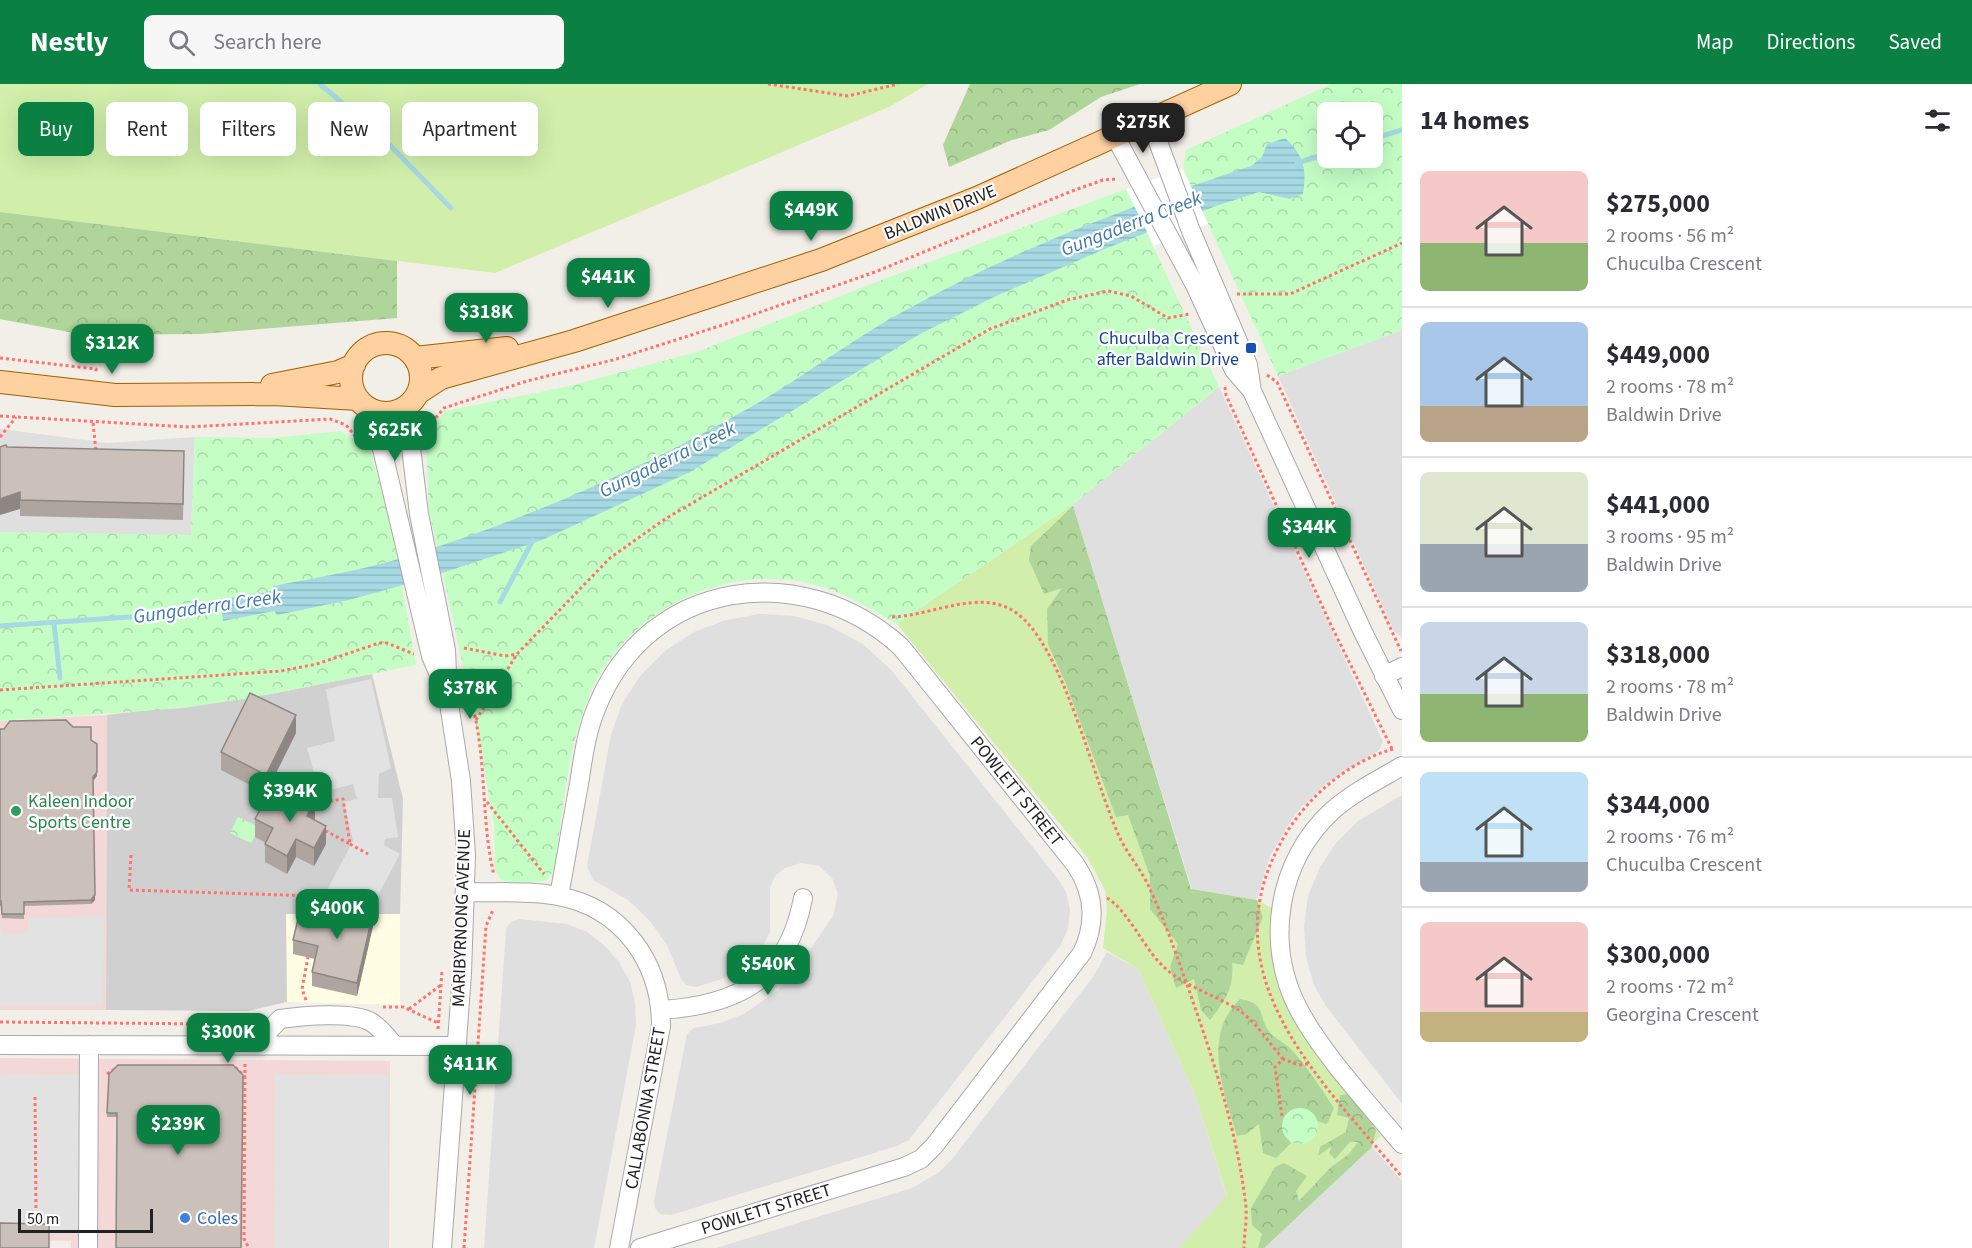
<!DOCTYPE html>
<html lang="en">
<head>
<meta charset="utf-8">
<style>
  :root { --surface:#fff; --page:#f7f7f7; --text:#2b2b33; --muted:#7c7c81; --line:#e1e1e2; --accent:#0b8043 }
  body { margin:0; font-family:"Source Sans 3",sans-serif; background:var(--page); color:var(--text); height:100vh; display:flex; flex-direction:column; font-size:22px; white-space:nowrap }
  * { box-sizing:border-box; margin:0 }
  p { font-size:20px; color:var(--muted) }
  .icon { flex:none; width:33px; height:33px; fill:none; stroke:currentColor; stroke-width:2; stroke-linecap:round; stroke-linejoin:round }
  .map { position:relative; flex:1; overflow:hidden }
  .panel { display:flex; flex-direction:column; background:var(--surface); width:570px }
  .panel>* { flex:none }
  .hud { position:absolute; left:18px; top:18px; width:570px; height:54px; display:flex; gap:12px }
  .fabs { position:absolute; left:1317px; top:18px; display:grid; gap:12px }
  .fabs a { display:grid; place-items:center; width:66px; height:66px; border-radius:9px; background:var(--surface); box-shadow:0 6px 24px #0002; font-size:30px }
  .scale { position:absolute; left:18px; bottom:15px; width:135px; box-sizing:border-box; padding-left:6px; border:3px solid #222; border-top:0; font-size:16px; line-height:21px; white-space:nowrap; color:#222; -webkit-text-stroke:4px #fff; paint-order:stroke }
  .price { position:absolute; translate:-50% -51px; padding:0 14px; border-radius:12px; background:var(--accent); color:#fff; font-size:20px; line-height:39px; filter:drop-shadow(0 2px 3px #0008) }
  .price::after { content:''; position:absolute; left:50%; top:36px; width:18px; height:14px; margin-left:-9px; background:inherit; clip-path:polygon(0 0,100% 0,50% 100%) }
  .price.current { background:#222; color:#fff }
  ul { padding:0; list-style:none }
  li { display:flex; align-items:center; gap:18px; height:150px; padding:0 18px }
  li+li { border-top:2px solid var(--line) }
  li span { display:grid; place-items:center; flex:none; width:168px; height:120px; border-radius:9px; color:#555 }
  li>.icon { margin-inline-start:auto }
  span .icon { width:72px; height:72px; fill:#fffc; stroke-width:1 }
  li b { font-size:26px }
  h2 { display:flex; justify-content:space-between; align-items:center; height:72px; padding:0 18px; font-size:26px }
  .pill { padding:0 21px; border-radius:9px; background:var(--surface); box-shadow:0 6px 24px #0002; font-size:21px; line-height:54px }
  .pill.current { background:var(--accent); color:#fff }
  header { display:flex; align-items:center; gap:36px; box-sizing:border-box; height:84px; padding:0 30px; background:var(--accent); color:#fff }
  header strong { font-size:28px }
  nav { display:flex; gap:33px; margin-inline-start:auto; font-size:21px }
  .search { width:420px; height:54px; background:var(--page); display:flex; align-items:center; gap:15px; box-sizing:border-box; padding:0 21px; border-radius:9px; color:var(--muted); font-size:22px }
  main { display:flex; flex:1; min-height:0 }
  .map>svg:first-child { display:block }
  .residential { fill:#e0dfdf }
  .commercial { fill:#f4d7d7 }
  .education { fill:#fffde4 }
  .religious { fill:#d0d0d0 }
  .grass { fill:#d1efab }
  .forest { fill:url(#forest-crowns) }
  .park { fill:url(#park-crowns); fill-rule:evenodd }
  .parking { fill:#e2e2e2 }
  .water { fill:url(#water-rules) }
  .pier { fill:#fff }
  .lines { fill:none; stroke-linecap:round; stroke-linejoin:round }
  .stream { stroke:#a6d9e3; stroke-width:5 }
  .minor-casing { stroke:#a9a9a9; stroke-width:20 }
  .major-casing { stroke:#9f6100; stroke-width:24 }
  .path { stroke:#ff736c; stroke-width:3; stroke-dasharray:3 3; stroke-linecap:butt }
  .minor { stroke:#fff; stroke-width:18 }
  .major { stroke:#ffd0a0; stroke-width:22 }
  .wall { fill:#afa5a0 }
  .shaded-wall { fill:#8e8682 }
  .building { fill:#cbc0ba; stroke:#8e8682; stroke-width:1.5 }
  .transit-dot { fill:#1a4fb4; stroke:#fff; stroke-width:2 }
  .leisure-dot { fill:#2e9e5b; stroke:#fff; stroke-width:2 }
  .shop-dot { fill:#3f7fe0; stroke:#fff; stroke-width:2 }
  .labels { text-anchor:middle; stroke-width:4.5; stroke-linejoin:round; paint-order:stroke }
  .street-label { font-size:18px; fill:#222; stroke:#fff }
  .transit-label { font-size:18px; fill:#164399; stroke:#fff; text-anchor:end }
  .leisure-label { font-size:18px; fill:#27864d; stroke:#fff; text-anchor:start }
  .shop-label { font-size:18px; fill:#366cbe; stroke:#fff; text-anchor:start }
  .water-label { font-size:20px; font-style:italic; fill:#407baa; stroke:#fff }
</style>
</head>
<body>
<header>
<strong>Nestly</strong>
<div class="search"><svg class="icon" aria-label="search" viewBox="0 0 24 24"><circle cx="10" cy="10" r="6"/><path d="M15 15l6 6"/></svg>Search here</div>
<nav><a>Map</a><a>Directions</a><a>Saved</a></nav>
</header>
<main>
<div class="map">
<svg width="1402" height="1164" viewBox="0 0 1402 1164">
  <defs>
    <pattern id="forest-crowns" width="20" height="18" patternUnits="userSpaceOnUse" patternTransform="scale(1.5)"><rect width="20" height="18" fill="#afd59a"/><path d="M2 6a3 3 0 1 1 6 0M12 15a3 3 0 1 1 6 0" fill="none" stroke="#96b784"/></pattern>
    <pattern id="park-crowns" width="20" height="18" patternUnits="userSpaceOnUse" patternTransform="scale(1.5)"><rect width="20" height="18" fill="#c4fec5"/><path d="M2 6a3 3 0 1 1 6 0M12 15a3 3 0 1 1 6 0" fill="none" stroke="#a8d9a9"/></pattern>
    <pattern id="water-rules" width="6" height="5" patternUnits="userSpaceOnUse" patternTransform="scale(1.5)"><rect width="6" height="5" fill="#a6d9e3"/><path d="M0 2.5h6" fill="none" stroke="#8fbac2"/></pattern>
  </defs>
  <rect width="100%" height="100%" fill="#f2eee8"/>
  <path class="residential" d="M 1402,246 L 1402,554 L 1394,547 L 1278,292 Z
    M 1219,303 L 1383,658 L 1378,667 L 1323,702 L 1295,730 L 1270,772 L 1257,816 L 1192,805 L 1072,421 Z
    M 0,345 L 108,359 L 195,353 L 191,452 L 0,448 Z
    M 760,530 L 794,532 L 827,541 L 863,560 L 892,587 L 1058,795 L 1066,808 L 1070,825 L 1068,845 L 1060,862 L 909,1056 L 897,1062 L 671,1131 L 660,1130 L 655,1124 L 654,1117 L 687,950 L 694,944 L 720,939 L 744,930 L 778,906 L 796,886 L 833,832 L 838,810 L 832,794 L 819,782 L 801,779 L 785,784 L 775,792 L 770,804 L 770,848 L 760,867 L 742,884 L 722,895 L 696,903 L 686,901 L 681,895 L 667,861 L 650,837 L 628,816 L 593,796 L 587,782 L 611,651 L 622,620 L 640,592 L 665,567 L 694,548 L 726,536 Z
    M 1402,711 L 1402,1020 L 1326,922 L 1314,901 L 1306,873 L 1304,841 L 1308,812 L 1320,783 L 1336,759 L 1358,737 Z
    M 520,835 L 567,840 L 587,848 L 605,862 L 619,878 L 630,898 L 635,919 L 636,941 L 594,1164 L 484,1164 L 506,845 L 511,838 Z
    M 1107,868 L 1138,885 L 1196,1013 L 1227,1113 L 1179,1164 L 716,1164 L 912,1104 L 938,1089 L 952,1075 L 1093,893 Z
    M 1372,1063 L 1402,1097 L 1402,1164 L 1264,1164 Z"/>
  <path class="commercial" d="M 107,631 L 106,926 L 0,926 L 0,637 Z
    M 0,974 L 390,977 L 389,1164 L 71,1164 L 71,1157 L 0,1156 Z"/>
  <path class="education" d="M 286,830 L 400,830 L 400,921 L 287,918 Z"/>
  <path class="religious" d="M 372,590 L 403,715 L 400,830 L 286,830 L 287,918 L 248,927 L 106,926 L 107,631 L 250,614 Z"/>
  <path class="grass" d="M 0,0 L 928,0 L 889,23 L 495,189 L 0,128 Z
    M 1072,421 L 1191,805 L 1257,816 L 1273,825 C 1264,903 1298,947 1345,1004 C 1357,1020 1368,1037 1381,1052 L 1264,1164 L 1179,1164 L 1227,1112 L 1196,1013 L 1138,885 L 1103,864 L 1107,825 L 1105,806 L 1087,773 L 897,540 Z"/>
  <path class="forest" d="M 970,0 L 1140,0 L 1101,13 L 1049,46 L 1012,56 L 949,83 L 943,61 Z
    M 0,128 L 397,177 L 397,234 L 200,250 L 85,251 L 0,235 Z
    M 1073,422 L 1191,805 L 1257,816 L 1263,833 L 1243,881 L 1232,879 C 1235,903 1224,918 1210,936 L 1201,926 L 1194,895 L 1176,904 L 1170,883 L 1178,860 L 1150,825 L 1150,792 L 1128,731 L 1116,733 L 1066,600 L 1048,560 L 1047,525 L 1062,504 L 1044,510 L 1029,476 L 1031,462 Z
    M 1240,915 C 1268,919 1257,934 1271,950 C 1277,955 1284,959 1290,964 C 1307,982 1320,1003 1334,1024 L 1327,1040 L 1317,1037 L 1313,1030 L 1283,1047 L 1291,1059 L 1276,1074 L 1263,1069 L 1259,1040 L 1246,1050 L 1237,1052 C 1224,1007 1201,953 1240,915 Z
    M 1349,1010 L 1376,1046 L 1372,1063 L 1264,1164 L 1258,1164 L 1262,1150 L 1252,1141 L 1251,1124 L 1275,1083 L 1284,1079 L 1307,1092 L 1296,1107 L 1299,1117 L 1331,1083 L 1349,1070 L 1358,1058 L 1350,1058 L 1335,1075 L 1329,1069 L 1332,1062 L 1318,1072 L 1320,1063 L 1346,1048 L 1349,1034 L 1337,1031 L 1340,1011 Z"/>
  <path class="park" d="M 1331,0 L 1402,0 L 1402,246 L 1278,292 L 1183,85 L 1186,66 ZM 1328,28 L 1372,28 L 1372,74 L 1328,74 Z
    M 1126,105 L 1219,303 L 1072,421 L 897,540 C 872,526 847,510 819,502 C 730,475 625,526 589,612 C 567,665 563,729 554,786 L 547,796 C 531,800 515,802 500,795 L 495,785 L 494,741 L 476,641 L 429,427 L 426,360 L 432,343 L 445,327 L 565,303 L 697,268 L 879,197 Z
    M 341,347 L 370,366 L 390,436 L 416,581 L 250,614 L 183,624 L 0,637 L 0,448 L 191,451 L 195,353 L 271,354 Z
    M 238,733 L 259,743 L 251,759 L 230,749 Z
    M1282 1042a18 18 0 1 1 36 0a18 18 0 1 1-36 0Z"/>
  <path class="parking" d="M 371,595 L 391,684 L 379,690 L 378,714 L 392,714 L 398,753 L 385,755 L 384,761 L 400,770 L 368,830 L 353,823 L 351,826 L 324,812 L 353,757 L 344,718 L 357,715 L 353,700 L 320,709 L 307,664 L 335,657 L 326,605 Z
    M 104,832 L 103,921 L 0,921 L 0,834 L 2,849 L 28,849 L 28,834 Z
    M 79,990 L 78,1150 L 0,1150 L 0,991 Z
    M 275,990 L 389,991 L 388,1164 L 274,1164 Z"/>
  <path class="water" d="M 1285,54 C 1304,71 1307,86 1303,110 L 1289,115 L 1259,108 L 1216,122 L 1107,164 L 994,213 L 920,250 L 690,388 L 542,456 L 421,496 L 349,516 L 277,531 L 274,527 L 223,537 L 220,516 L 272,507 L 273,502 C 322,493 372,484 419,469 C 533,432 646,383 749,324 C 802,294 851,256 904,227 C 1013,166 1133,121 1251,82 L 1262,73 L 1267,60 Z"/>
  <path class="pier" d="M 1183,85 L 1208,140 L 1154,162 L 1126,105 Z"/>
  <g class="lines">
    <path class="stream" d="M 320,0 L 380,51 L 451,124
      M 1372,55 L 1402,46
      M 1297,79 L 1328,69
      M 500,518 L 533,456
      M 54,539 L 60,594
      M 0,542 L 187,529 L 228,522"/>
    <defs>
      <path id="minor" d="M 1150,36 L 1191,147 L 1248,281 L 1252,307
        M 1115,52 L 1195,201 L 1234,286 L 1252,307 L 1363,548 L 1402,626
        M 406,322 L 419,430 L 446,566 L 448,613 L 461,697 L 466,771 L 462,889 L 442,1164
        M 373,327 L 431,572 L 443,600
        M 1384,592 L 1402,583
        M 1402,682 C 1378,696 1354,708 1333,726 C 1277,777 1264,860 1299,926 C 1323,971 1369,1020 1402,1060
        M 466,808 C 496,809 529,806 558,812 C 623,824 661,879 661,942 L 619,1164
        M 559,812 C 566,775 572,737 579,700 C 583,675 586,649 596,625 C 647,495 802,473 901,563 L 1075,780 C 1094,808 1097,838 1082,869 L 934,1062 L 921,1075 L 904,1083 L 640,1164
        M 661,926 C 739,921 788,895 803,814
        M 0,961 L 456,962
        M 264,962 L 265,951 L 280,935 C 302,932 352,927 371,938 C 381,944 388,954 395,962
        M 88,1164 L 89,961"/>
      <path id="major" d="M351 294a35 35 0 1 1 70 0a35 35 0 1 1-70 0Z
        M 415,274 L 507,264
        M 0,298 L 115,311 L 274,310 L 358,315
        M 272,301 L 338,288 L 354,281
        M 418,309 L 441,294 L 574,257 L 821,176 L 977,114 L 1230,0"/>
    </defs>
    <use href="#minor" class="minor-casing"/>
    <use href="#major" class="major-casing"/>
    <path class="path" d="M 768,0 L 848,12 L 898,0
      M 1237,210 L 1290,210 L 1402,159
      M 0,274 L 96,285 L 96,289
      M 1267,291 L 1277,298 L 1401,567
      M 1225,303 L 1226,311 L 1330,539 L 1393,667
      M 0,332 L 189,343 L 330,335 L 346,341 L 360,358
      M 93,339 L 96,367
      M 428,343 L 444,324 L 527,297 L 613,276 L 732,238 L 875,188 L 1072,107 L 1103,96 L 1117,95
      M 0,353 L 16,333
      M 892,533 C 931,532 980,504 1015,528 C 1063,560 1094,698 1119,752 C 1127,770 1141,785 1149,803 C 1165,837 1177,873 1190,909 C 1214,978 1238,1050 1246,1123 C 1247,1137 1244,1151 1244,1164
      M 464,564 L 505,572 L 517,570 L 610,474 L 665,435 L 990,245 L 1067,216 L 1108,207 L 1131,212 L 1168,234 L 1190,230
      M 466,602 C 489,662 479,730 494,791
      M 0,606 L 281,587 L 317,580 L 379,559 L 387,559 L 414,570
      M 476,636 L 517,570
      M 1393,665 C 1350,677 1310,711 1287,748 C 1202,886 1318,993 1402,1093
      M 271,699 L 293,710
      M 487,718 L 544,790
      M 312,720 L 343,715 L 350,760 L 324,746
      M 350,760 L 368,770
      M 131,771 L 129,806 L 347,813
      M 1107,814 C 1125,824 1142,859 1158,877 C 1180,902 1213,909 1240,927 C 1256,938 1270,960 1283,975
      M 306,916 L 302,905 L 308,873
      M 383,923 L 403,923 L 438,939
      M 409,925 L 441,901
      M 0,938 L 212,940 L 246,937 L 258,932
      M 438,945 L 442,886
      M 245,980 L 244,1155 L 249,1164
      M 230,982 L 234,982 L 245,993
      M 107,990 L 119,982
      M 35,1013 L 36,1126
      M 1282,1032 L 1275,983 L 1283,975 L 1299,981 L 1308,980
      M 464,1164 L 486,842 L 493,826"/>
    <use href="#minor" class="minor"/>
    <use href="#major" class="major"/>
  </g>
  <path class="wall" d="M 7,363 L 184,383 L 183,436 L 20,432 L 20,425 Z
    M 73,643 L 91,656 L 97,692 L 93,697 L 95,816 L 91,820 L 24,822 L 24,835 L 2,834 L 1,822 L 0,822 L 0,645 Z
    M 296,649 L 266,709 L 221,686 L 221,668 Z
    M 285,722 L 315,734 L 314,736 L 326,760 L 314,782 L 296,773 L 287,790 L 265,778 L 265,760 L 266,759 L 255,753 L 255,735 Z
    M 373,842 L 357,912 L 312,902 L 312,888 L 315,875 L 293,870 L 293,856 Z
    M 118,981 L 117,1033 L 107,1033 L 109,990 Z"/>
  <path class="shaded-wall" d="M 20,408 L 20,425 L 0,431 L 0,415 Z
    M 296,631 L 296,649 L 266,709 L 266,691 Z
    M 97,688 L 97,692 L 93,697 L 93,693 Z
    M 315,716 L 315,734 L 307,750 L 307,732 Z
    M 326,742 L 326,760 L 314,782 L 314,764 Z
    M 296,755 L 296,773 L 287,790 L 287,772 Z
    M 95,811 L 95,816 L 91,820 L 91,816 Z
    M 373,829 L 373,842 L 357,912 L 357,899 Z"/>
  <path class="building" d="M 6,361 L 7,363 L 184,367 L 183,420 L 20,416 L 20,408 L 0,415 L 0,363 Z
    M 250,609 L 296,631 L 266,691 L 221,668 Z
    M 66,636 L 73,643 L 91,643 L 91,656 L 97,660 L 97,688 L 93,693 L 95,811 L 91,816 L 24,818 L 24,830 L 2,830 L 1,817 L 0,817 L 0,645 L 4,645 L 10,637 Z
    M 294,705 L 315,716 L 307,732 L 326,742 L 314,764 L 296,755 L 287,772 L 265,760 L 273,744 L 255,735 L 267,713 L 285,722 Z
    M 326,818 L 373,829 L 357,899 L 312,888 L 318,862 L 293,856 L 299,831 L 322,833 Z
    M 118,981 L 233,981 L 243,991 L 241,1164 L 116,1164 L 117,1029 L 107,1029 L 109,990 Z
    M 0,1139 L 49,1140 L 49,1164 L 0,1164 Z"/>
  <rect class="transit-dot" x="1245" y="258" width="12" height="12" rx="3"/>
  <circle class="leisure-dot" cx="16" cy="727" r="6"/>
  <circle class="shop-dot" cx="185" cy="1134" r="6"/>
  <g class="labels">
    <g class="street-label">
      <text transform="translate(940 128) rotate(-22)" y="6">BALDWIN DRIVE</text>
      <text transform="translate(1017 707) rotate(51)" y="6">POWLETT STREET</text>
      <text transform="translate(461 834) rotate(-88)" y="6">MARIBYRNONG AVENUE</text>
      <text transform="translate(645 1024) rotate(-80)" y="6">CALLABONNA STREET</text>
      <text transform="translate(766 1125) rotate(-17)" y="6">POWLETT STREET</text>
    </g>
    <g class="transit-label">
      <text x="1239" y="260">Chuculba Crescent<tspan x="1239" dy="21">after Baldwin Drive</tspan></text>
    </g>
    <g class="leisure-label">
      <text x="28" y="723">Kaleen Indoor<tspan x="28" dy="21">Sports Centre</tspan></text>
    </g>
    <g class="shop-label">
      <text x="197" y="1140">Coles</text>
    </g>
    <g class="water-label">
      <text transform="translate(1131 139) rotate(-21)" y="7">Gungaderra Creek</text>
      <text transform="translate(667 375) rotate(-26)" y="7">Gungaderra Creek</text>
      <text transform="translate(207 522) rotate(-8)" y="7">Gungaderra Creek</text>
    </g>
  </g>
</svg>
<div class="fabs">
<a><svg class="icon" aria-label="locate" viewBox="0 0 24 24"><circle cx="12" cy="12" r="6"/><path d="M12 2v4M12 18v4M2 12h4M18 12h4"/></svg></a>
</div>
<div class="scale">50 m</div>
<b class="price current" style="left:1143px;top:70px">$275K</b>
<b class="price" style="left:811px;top:158px">$449K</b>
<b class="price" style="left:608px;top:225px">$441K</b>
<b class="price" style="left:486px;top:260px">$318K</b>
<b class="price" style="left:112px;top:291px">$312K</b>
<b class="price" style="left:395px;top:378px">$625K</b>
<b class="price" style="left:1309px;top:475px">$344K</b>
<b class="price" style="left:470px;top:636px">$378K</b>
<b class="price" style="left:290px;top:739px">$394K</b>
<b class="price" style="left:337px;top:856px">$400K</b>
<b class="price" style="left:768px;top:912px">$540K</b>
<b class="price" style="left:228px;top:980px">$300K</b>
<b class="price" style="left:470px;top:1012px">$411K</b>
<b class="price" style="left:178px;top:1072px">$239K</b>
<div class="hud">
<a class="pill current">Buy</a>
<a class="pill">Rent</a>
<a class="pill">Filters</a>
<a class="pill">New</a>
<a class="pill">Apartment</a>
</div>
</div>
<section class="panel">
<h2>14 homes<svg class="icon" aria-label="filters" viewBox="0 0 24 24"><path d="M4 7h16M4 17h16"/><circle cx="9" cy="7" r="2"/><circle cx="15" cy="17" r="2"/></svg></h2>
<ul>
<li><span style="background:linear-gradient(#f6c9c9 60%,#8fb573 0)"><svg class="icon" aria-label="home" viewBox="0 0 24 24"><path d="M3 11l9-7 9 7M6 9v11h12V9"/></svg></span><div><b>$275,000</b><p>2 rooms · 56 m²</p><p>Chuculba Crescent</p></div></li>
<li><span style="background:linear-gradient(#a9c7e8 70%,#b9a48a 0)"><svg class="icon" aria-label="home" viewBox="0 0 24 24"><path d="M3 11l9-7 9 7M6 9v11h12V9"/></svg></span><div><b>$449,000</b><p>2 rooms · 78 m²</p><p>Baldwin Drive</p></div></li>
<li><span style="background:linear-gradient(#dfe7d0 60%,#9aa5b1 0)"><svg class="icon" aria-label="home" viewBox="0 0 24 24"><path d="M3 11l9-7 9 7M6 9v11h12V9"/></svg></span><div><b>$441,000</b><p>3 rooms · 95 m²</p><p>Baldwin Drive</p></div></li>
<li><span style="background:linear-gradient(#c9d6e8 60%,#8fb573 0)"><svg class="icon" aria-label="home" viewBox="0 0 24 24"><path d="M3 11l9-7 9 7M6 9v11h12V9"/></svg></span><div><b>$318,000</b><p>2 rooms · 78 m²</p><p>Baldwin Drive</p></div></li>
<li><span style="background:linear-gradient(#bfe0f5 75%,#9aa5b1 0)"><svg class="icon" aria-label="home" viewBox="0 0 24 24"><path d="M3 11l9-7 9 7M6 9v11h12V9"/></svg></span><div><b>$344,000</b><p>2 rooms · 76 m²</p><p>Chuculba Crescent</p></div></li>
<li><span style="background:linear-gradient(#f6c9c9 75%,#c2b280 0)"><svg class="icon" aria-label="home" viewBox="0 0 24 24"><path d="M3 11l9-7 9 7M6 9v11h12V9"/></svg></span><div><b>$300,000</b><p>2 rooms · 72 m²</p><p>Georgina Crescent</p></div></li>
</ul>
</section>
</main>
</body>
</html>
